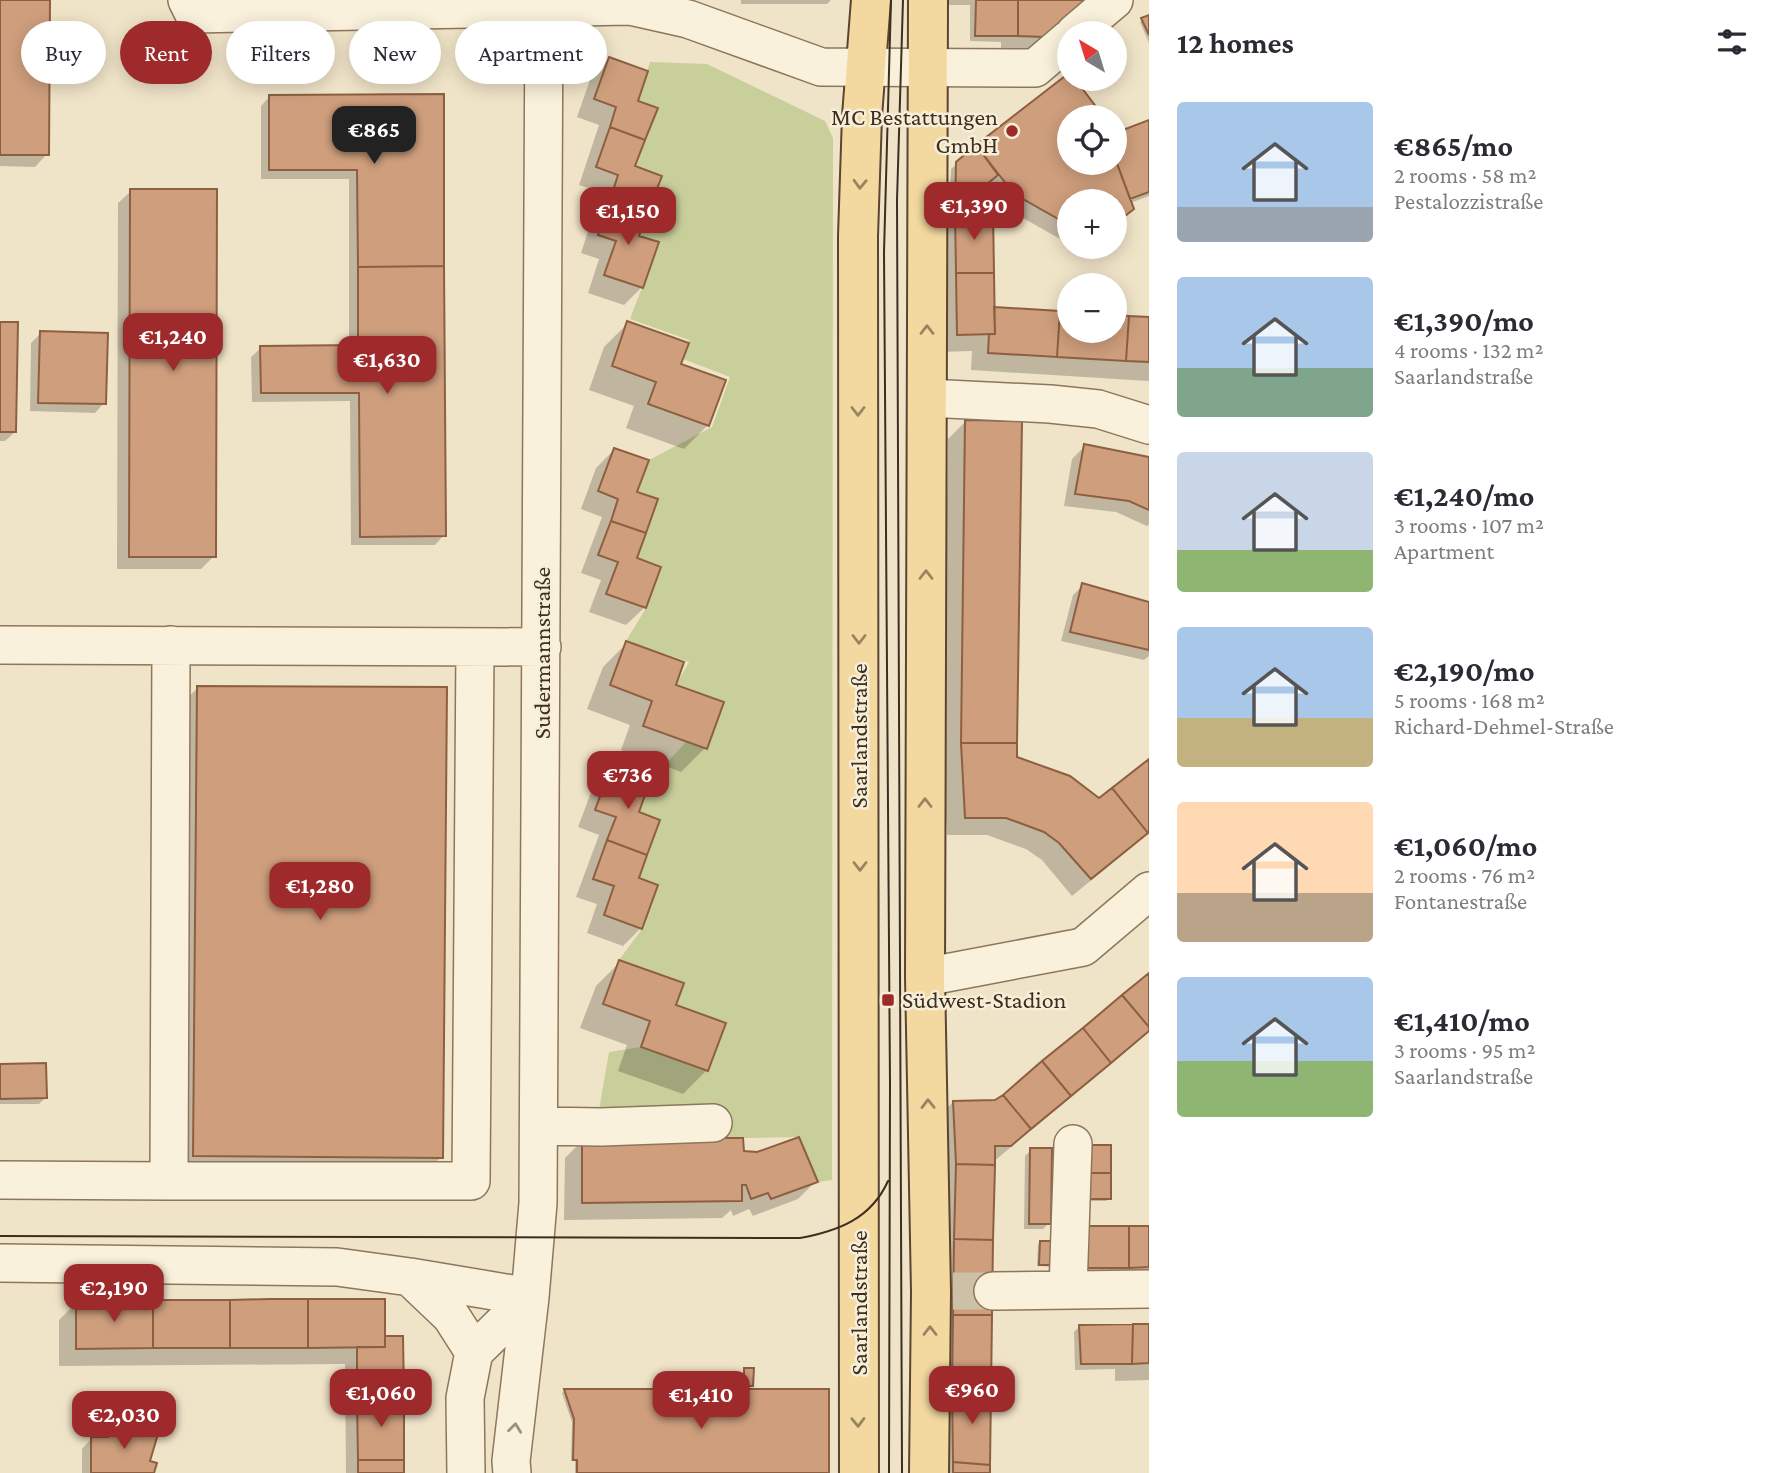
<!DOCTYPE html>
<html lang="en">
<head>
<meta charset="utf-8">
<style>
  :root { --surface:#fff; --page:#f2f2f3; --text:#2b2b33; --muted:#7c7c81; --accent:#9e2a2b }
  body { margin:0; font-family:"Crimson Pro",serif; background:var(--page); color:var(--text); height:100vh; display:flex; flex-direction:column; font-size:26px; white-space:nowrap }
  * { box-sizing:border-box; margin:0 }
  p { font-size:23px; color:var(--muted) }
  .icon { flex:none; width:38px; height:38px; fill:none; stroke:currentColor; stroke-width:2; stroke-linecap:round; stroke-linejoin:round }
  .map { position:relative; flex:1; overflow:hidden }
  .sheet { display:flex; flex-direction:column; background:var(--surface); width:630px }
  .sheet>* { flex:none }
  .hud { position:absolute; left:21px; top:21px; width:665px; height:63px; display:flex; gap:14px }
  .needle { width:46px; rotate:322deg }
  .buttons { position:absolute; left:1057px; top:21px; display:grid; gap:14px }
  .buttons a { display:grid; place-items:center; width:70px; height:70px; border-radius:50%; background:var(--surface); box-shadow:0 4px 18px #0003; font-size:35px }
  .price { position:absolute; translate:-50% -60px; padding:0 16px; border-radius:14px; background:var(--accent); color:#fff; font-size:23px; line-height:46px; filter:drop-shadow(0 2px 4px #0008) }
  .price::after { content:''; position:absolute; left:50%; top:42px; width:21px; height:16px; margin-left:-10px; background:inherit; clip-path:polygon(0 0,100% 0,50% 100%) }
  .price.on { background:#222; color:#fff }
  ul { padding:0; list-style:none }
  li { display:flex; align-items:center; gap:21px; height:175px; padding:0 28px }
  li span { display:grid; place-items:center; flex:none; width:196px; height:140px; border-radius:7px; color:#555 }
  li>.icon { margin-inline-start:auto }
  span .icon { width:84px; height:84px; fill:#fffc; stroke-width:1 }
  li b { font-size:30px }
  h2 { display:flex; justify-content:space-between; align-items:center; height:84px; padding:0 28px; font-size:30px }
  .tag { padding:0 24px; border-radius:32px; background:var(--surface); box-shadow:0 4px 18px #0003; font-size:24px; line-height:63px }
  .tag.on { background:var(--accent); color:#fff }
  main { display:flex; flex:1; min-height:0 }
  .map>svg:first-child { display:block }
  .green { fill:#c9cf9b }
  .shadow { fill:#0003 }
  .building { fill:#cf9f7d; stroke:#8d5f41; stroke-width:2 }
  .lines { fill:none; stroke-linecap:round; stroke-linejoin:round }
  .minor-tunnel { stroke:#ccc0a6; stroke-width:37; stroke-dasharray:37 18; stroke-linecap:butt }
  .minor-casing { stroke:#8d765c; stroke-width:40 }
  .major-casing { stroke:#5b4430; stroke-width:42 }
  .minor { stroke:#faf1dc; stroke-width:37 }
  .major { stroke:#f3d9a0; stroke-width:38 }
  .tram { stroke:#3d2e20; stroke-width:2 }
  .oneway { stroke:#988460 }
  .oneway2 { stroke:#9c907e }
  .poi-dot { fill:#9e2a2b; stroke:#f7eed8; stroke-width:2.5 }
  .labels { text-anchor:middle; stroke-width:5; stroke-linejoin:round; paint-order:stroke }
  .poi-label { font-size:24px; fill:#3d2e20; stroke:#f7eed8; text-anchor:end }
  .street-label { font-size:24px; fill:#3d2e20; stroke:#f7eed8 }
</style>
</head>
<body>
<main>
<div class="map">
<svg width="1149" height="1473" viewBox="0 0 1149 1473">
  <rect width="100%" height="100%" fill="#f0e4c8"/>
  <path class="green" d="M 650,62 L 707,64 L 825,121 L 833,138 L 832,1180 L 818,1182 L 799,1137 L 743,1138 L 595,1133 L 609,1052 L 641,1047 L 708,1070 L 726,1023 L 676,1005 L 684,983 L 619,960 L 642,929 L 658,886 L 639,878 L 660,820 L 639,812 L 650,781 L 723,702 L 676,685 L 689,662 L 626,641 L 646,608 L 661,567 L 637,558 L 658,500 L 637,492 L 649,460 L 712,427 L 730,377 L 683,359 L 689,340 L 630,319 L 659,243 L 639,236 L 661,179 L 635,166 L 658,108 L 638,101 Z"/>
  <path class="shadow" d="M 0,0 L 48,0 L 47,154 L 35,167 L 0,166 Z
    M 741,0 L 831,0 L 827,4 L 741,4 Z
    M 945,0 L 1088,0 L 1024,54 L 1001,54 L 1001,42 L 970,41 L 970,5 L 945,5 Z
    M 1149,17 L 1149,43 L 1140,22 Z
    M 609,59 L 636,102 L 633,167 L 642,287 L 624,305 L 588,293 L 599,259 L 581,253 L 601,192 L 579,185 L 599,125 L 577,117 L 591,77 Z
    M 1069,75 L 1069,79 L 1073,79 L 1095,109 L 1099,117 L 1069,117 L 1069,163 L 1115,163 L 1115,135 L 1149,122 L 1149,196 L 1130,203 L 1132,208 L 1115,224 L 1115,201 L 1069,201 L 1069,244 L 1002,206 L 985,185 L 993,309 L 1069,314 L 1069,331 L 1115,331 L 1115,317 L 1149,319 L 1149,381 L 971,370 L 972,351 L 939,352 L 937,232 L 952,218 L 949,218 L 951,169 L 977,146 Z
    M 270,96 L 442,96 L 444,535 L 435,545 L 351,545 L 350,401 L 252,402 L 251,357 L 261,348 L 349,347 L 349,179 L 261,179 L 261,106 Z
    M 131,191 L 214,556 L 201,569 L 117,569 L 118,203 Z
    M 628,323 L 679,365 L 708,425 L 684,449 L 626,428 L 634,406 L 589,390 L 604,347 Z
    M 0,324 L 15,432 L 5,441 L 0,441 Z
    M 41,333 L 104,403 L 95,413 L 30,411 L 31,343 Z
    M 966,421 L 1015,758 L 1099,801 L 1149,761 L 1149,833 L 1072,896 L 1042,860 L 1026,849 L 987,835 L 947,835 L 943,762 L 948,439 Z
    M 1085,446 L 1149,459 L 1149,524 L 1147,526 L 1116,512 L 1064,506 L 1072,459 Z
    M 614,450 L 635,493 L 634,559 L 659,568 L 644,608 L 626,625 L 589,612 L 601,580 L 581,573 L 602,517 L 581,509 L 596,468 Z
    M 1083,585 L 1149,604 L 1149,656 L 1144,660 L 1061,641 L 1073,595 Z
    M 627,643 L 673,686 L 705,748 L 681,772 L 621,750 L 630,725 L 587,709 L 603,667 Z
    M 198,688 L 441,1157 L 432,1167 L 184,1165 L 188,697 Z
    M 611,769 L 636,813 L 637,879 L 641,928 L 623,946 L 587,933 L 597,904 L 576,897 L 599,835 L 578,827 L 593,787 Z
    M 620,962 L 674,1006 L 707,1070 L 683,1094 L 618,1071 L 627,1045 L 580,1028 L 596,986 Z
    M 1149,976 L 1149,1032 L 993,1162 L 988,1473 L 935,1473 L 935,1120 L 953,1102 L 996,1102 Z
    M 0,1066 L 45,1098 L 39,1104 L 0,1104 Z
    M 583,1140 L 742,1153 L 816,1181 L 798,1199 L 753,1216 L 749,1209 L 733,1216 L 731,1210 L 722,1218 L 564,1220 L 565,1158 Z
    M 1088,1149 L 1109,1198 L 1106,1201 L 1088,1201 Z
    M 1031,1150 L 1049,1223 L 1043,1229 L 1024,1229 L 1025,1156 Z
    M 1149,1227 L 1149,1284 L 1058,1267 L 1037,1266 L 1038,1245 L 1040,1243 Z
    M 77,1302 L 383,1341 L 403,1473 L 346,1473 L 345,1364 L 59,1366 L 59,1320 Z
    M 1080,1326 L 1149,1326 L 1149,1380 L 1115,1381 L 1115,1369 L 1075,1370 L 1074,1332 Z
    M 745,1370 L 752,1385 L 747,1391 L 827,1473 L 575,1473 L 575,1461 L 571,1461 L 572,1422 L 562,1393 L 564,1391 L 742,1391 L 743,1373 Z
    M 110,1428 L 147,1462 L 152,1473 L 82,1473 L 82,1449 L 91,1439 L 100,1437 Z"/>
  <path class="building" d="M 0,0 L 50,0 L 49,155 L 0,155 Z
    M 976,0 L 1018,0 L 1018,36 L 975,36 Z
    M 1018,0 L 1088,0 L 1044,37 L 1018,36 Z
    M 1149,15 L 1149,35 L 1141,18 Z
    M 609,57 L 648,71 L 638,101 L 658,108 L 645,140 L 610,127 L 616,107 L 594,99 Z
    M 1069,73 L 1069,79 L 1075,79 L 1097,108 L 1100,117 L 1069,117 L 1069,163 L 1115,163 L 1115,158 L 1134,209 L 1115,224 L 1115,201 L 1069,201 L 1069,225 L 1014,194 L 976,145 Z
    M 444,94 L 444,266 L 358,267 L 357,170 L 269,170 L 269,95 Z
    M 1149,120 L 1149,192 L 1130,199 L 1115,158 L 1115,133 Z
    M 610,127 L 645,140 L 635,166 L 662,176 L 645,219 L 608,206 L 618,175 L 596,167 Z
    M 976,145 L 998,175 L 987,184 L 987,212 L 955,212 L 956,162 Z
    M 130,189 L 217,189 L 216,557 L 129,557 Z
    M 608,206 L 645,219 L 639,236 L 659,242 L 643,288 L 604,275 L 616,241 L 598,235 Z
    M 955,212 L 993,212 L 994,273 L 956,273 Z
    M 444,266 L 446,536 L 360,537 L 359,393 L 261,393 L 260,346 L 358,345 L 358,267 Z
    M 956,273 L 994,273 L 995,334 L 957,335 Z
    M 994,307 L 1060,311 L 1057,357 L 988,353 L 989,334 L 995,334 Z
    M 1060,311 L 1069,312 L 1069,331 L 1115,331 L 1115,315 L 1129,316 L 1126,361 L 1057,357 Z
    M 1129,316 L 1149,317 L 1149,362 L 1126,361 Z
    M 627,321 L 689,343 L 681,364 L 726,380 L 709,426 L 648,404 L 656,382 L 612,366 Z
    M 0,322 L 18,322 L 16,432 L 0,432 Z
    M 40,331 L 108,333 L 106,404 L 38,403 Z
    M 965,420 L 1022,421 L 1017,743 L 961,743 Z
    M 1084,444 L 1149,457 L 1149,510 L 1129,501 L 1075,494 Z
    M 614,448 L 649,460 L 637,492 L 658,499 L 646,533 L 611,521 L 618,499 L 598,491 Z
    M 611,521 L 646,533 L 637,558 L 661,567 L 646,608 L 606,594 L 618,562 L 598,555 Z
    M 1082,583 L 1149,602 L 1149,650 L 1070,632 Z
    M 626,641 L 684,662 L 676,685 L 724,702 L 707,749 L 643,726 L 652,701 L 610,685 Z
    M 197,686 L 447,687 L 443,1158 L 193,1156 Z
    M 961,743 L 1017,743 L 1017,757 L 1070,776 L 1099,798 L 1112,788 L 1148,833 L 1091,879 L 1059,843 L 1044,832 L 1006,818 L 965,818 Z
    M 1149,759 L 1149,832 L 1148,833 L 1112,788 Z
    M 611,767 L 650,781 L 639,812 L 660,820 L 647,855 L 607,840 L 616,817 L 595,810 Z
    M 607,840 L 647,855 L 639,878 L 658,885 L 642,929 L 604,915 L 614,886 L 593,879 Z
    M 619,960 L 684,983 L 676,1005 L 726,1023 L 708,1071 L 641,1047 L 650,1021 L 603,1004 Z
    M 1149,973 L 1149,1027 L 1122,995 Z
    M 1122,995 L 1149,1027 L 1149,1031 L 1111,1063 L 1083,1028 Z
    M 1083,1028 L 1111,1063 L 1071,1096 L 1042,1061 Z
    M 1042,1061 L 1071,1096 L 1031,1129 L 1003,1095 Z
    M 46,1063 L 47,1098 L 0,1099 L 0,1064 Z
    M 1003,1095 L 1031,1129 L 1011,1146 L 995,1146 L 995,1165 L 956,1164 L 953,1101 L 995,1100 Z
    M 799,1137 L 818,1182 L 771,1199 L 768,1193 L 751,1199 L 746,1185 L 742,1185 L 742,1201 L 582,1203 L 582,1138 L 743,1138 L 744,1151 L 757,1152 Z
    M 1090,1145 L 1111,1145 L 1111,1173 L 1090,1173 Z
    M 1030,1148 L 1052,1148 L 1051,1224 L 1029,1224 Z
    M 956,1164 L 995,1165 L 993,1240 L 954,1239 Z
    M 1090,1173 L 1111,1173 L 1111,1199 L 1090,1199 Z
    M 1078,1226 L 1129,1226 L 1129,1268 L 1079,1268 Z
    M 1129,1226 L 1149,1226 L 1149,1267 L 1129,1268 Z
    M 954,1239 L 993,1240 L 992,1315 L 953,1315 Z
    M 1040,1241 L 1062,1241 L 1062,1265 L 1039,1265 Z
    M 269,1299 L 308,1299 L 308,1348 L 230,1348 L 230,1300 Z
    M 308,1299 L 385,1299 L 385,1347 L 308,1348 Z
    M 114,1300 L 153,1300 L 153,1348 L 76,1349 L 76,1301 Z
    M 153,1300 L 230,1300 L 230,1348 L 153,1348 Z
    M 953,1315 L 992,1315 L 991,1390 L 952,1390 Z
    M 1133,1324 L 1149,1324 L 1149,1363 L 1132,1364 Z
    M 1133,1324 L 1132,1364 L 1081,1364 L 1079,1325 Z
    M 385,1336 L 403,1336 L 404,1398 L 357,1399 L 357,1347 L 385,1347 Z
    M 744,1368 L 754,1368 L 753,1386 L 744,1386 Z
    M 564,1389 L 829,1389 L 829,1473 L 577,1473 L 577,1460 L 573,1460 L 574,1419 Z
    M 952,1390 L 991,1390 L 990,1465 L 953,1462 Z
    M 404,1398 L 404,1460 L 358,1460 L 357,1399 Z
    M 129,1425 L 158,1434 L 150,1461 L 157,1463 L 154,1473 L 91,1473 L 91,1437 L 108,1437 L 109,1426 Z
    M 358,1460 L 404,1460 L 404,1473 L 358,1473 Z
    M 953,1462 L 990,1465 L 990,1473 L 953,1473 Z"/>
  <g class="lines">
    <path class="minor-tunnel" d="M 953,1291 L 993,1291"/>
    <defs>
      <path id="minor" d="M 187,0 L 194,14 L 630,6 L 688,19 L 821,67 L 1035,68 L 1069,39
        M 1075,33 L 1114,0
        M 927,398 L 1050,404 L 1098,409 L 1149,425
        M 0,645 L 542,647
        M 171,645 L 169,1181 L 471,1181 L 475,647
        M 925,977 L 1083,947 L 1149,891
        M 539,1126 L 601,1127 L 713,1123
        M 0,1180 L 169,1181
        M 0,1263 L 337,1267 L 410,1277 L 530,1297
        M 410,1277 L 451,1316 L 474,1352
        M 1068,1290 L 1073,1144
        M 993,1291 L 1149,1289
        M 466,1473 L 465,1398 L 474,1352 L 530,1297
        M 512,1473 L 511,1461 L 530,1297 L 538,1203 L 544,7"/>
      <path id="major" d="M 928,0 L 925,977 L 931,1292 L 929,1473
        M 859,1473 L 858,236 L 862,116 L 871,0"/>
    </defs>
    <use href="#minor" class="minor-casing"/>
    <use href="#major" class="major-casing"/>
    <use href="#minor" class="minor"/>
    <use href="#major" class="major"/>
    <path class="tram" d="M 0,1236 L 800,1238 C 838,1231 871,1219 888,1181
      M 889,1473 L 890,1084 L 884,252 L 891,0
      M 902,1473 L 897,200 L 903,0"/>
  </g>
  <defs><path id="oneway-chevron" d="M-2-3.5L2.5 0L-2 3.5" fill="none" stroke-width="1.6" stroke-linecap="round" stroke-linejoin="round" transform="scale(1.75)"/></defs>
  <g class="oneway">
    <use href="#oneway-chevron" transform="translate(860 184) rotate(92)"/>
    <use href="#oneway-chevron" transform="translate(927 330) rotate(-90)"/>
    <use href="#oneway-chevron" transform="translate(858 411) rotate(90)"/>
    <use href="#oneway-chevron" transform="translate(926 575) rotate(-90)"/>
    <use href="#oneway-chevron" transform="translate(859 639) rotate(90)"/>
    <use href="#oneway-chevron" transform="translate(925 803) rotate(-90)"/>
    <use href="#oneway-chevron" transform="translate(860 866) rotate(90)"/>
    <use href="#oneway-chevron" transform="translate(928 1104) rotate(-91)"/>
    <use href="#oneway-chevron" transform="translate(930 1331) rotate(-90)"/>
    <use href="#oneway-chevron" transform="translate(858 1422) rotate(89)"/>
  </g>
  <use class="oneway2" href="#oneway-chevron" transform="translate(515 1428) rotate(-83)"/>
  <g class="poi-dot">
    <circle cx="1012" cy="131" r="7"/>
    <rect x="881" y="993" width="14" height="14" rx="3.5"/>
  </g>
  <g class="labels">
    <g class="poi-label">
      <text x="998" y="125">MC Bestattungen<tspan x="998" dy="28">GmbH</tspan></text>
      <text x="902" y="1008" text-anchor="start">Südwest-Stadion</text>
    </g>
    <g class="street-label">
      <text transform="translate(542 653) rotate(-90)" y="8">Sudermannstraße</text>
      <text transform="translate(859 736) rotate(-90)" y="8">Saarlandstraße</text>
      <text transform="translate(859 1303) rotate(-90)" y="8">Saarlandstraße</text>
    </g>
  </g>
</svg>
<div class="buttons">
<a><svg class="needle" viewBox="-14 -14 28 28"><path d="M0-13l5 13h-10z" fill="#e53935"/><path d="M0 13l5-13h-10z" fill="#7c7c81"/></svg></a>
<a><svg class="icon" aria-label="locate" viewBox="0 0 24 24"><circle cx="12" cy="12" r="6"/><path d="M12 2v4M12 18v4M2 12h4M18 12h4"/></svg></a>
<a>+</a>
<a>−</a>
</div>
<b class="price on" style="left:374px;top:166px">€865</b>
<b class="price" style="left:974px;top:242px">€1,390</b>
<b class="price" style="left:628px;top:247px">€1,150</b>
<b class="price" style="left:173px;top:373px">€1,240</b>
<b class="price" style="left:387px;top:396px">€1,630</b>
<b class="price" style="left:628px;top:811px">€736</b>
<b class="price" style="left:320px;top:922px">€1,280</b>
<b class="price" style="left:114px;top:1324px">€2,190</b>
<b class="price" style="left:972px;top:1426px">€960</b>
<b class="price" style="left:381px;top:1429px">€1,060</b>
<b class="price" style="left:701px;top:1431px">€1,410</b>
<b class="price" style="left:124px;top:1451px">€2,030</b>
<div class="hud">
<a class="tag">Buy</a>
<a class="tag on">Rent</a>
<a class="tag">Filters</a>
<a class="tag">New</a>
<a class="tag">Apartment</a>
</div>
</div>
<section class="sheet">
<h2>12 homes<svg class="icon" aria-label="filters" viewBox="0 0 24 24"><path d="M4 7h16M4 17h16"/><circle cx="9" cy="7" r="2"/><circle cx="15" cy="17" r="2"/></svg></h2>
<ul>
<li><span style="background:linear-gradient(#a9c7e8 75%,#9aa5b1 0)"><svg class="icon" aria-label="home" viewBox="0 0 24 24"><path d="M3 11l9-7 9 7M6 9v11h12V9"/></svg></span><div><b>€865/mo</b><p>2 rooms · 58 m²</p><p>Pestalozzistraße</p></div></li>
<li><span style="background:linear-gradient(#a9c7e8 65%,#7fa58c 0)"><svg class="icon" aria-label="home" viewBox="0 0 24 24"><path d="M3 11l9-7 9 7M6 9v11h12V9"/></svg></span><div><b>€1,390/mo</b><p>4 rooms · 132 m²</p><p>Saarlandstraße</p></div></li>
<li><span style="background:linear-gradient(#c9d6e8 70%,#8fb573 0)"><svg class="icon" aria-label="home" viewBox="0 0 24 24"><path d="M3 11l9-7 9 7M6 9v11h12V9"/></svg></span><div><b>€1,240/mo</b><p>3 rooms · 107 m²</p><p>Apartment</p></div></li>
<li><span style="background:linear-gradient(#a9c7e8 65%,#c2b280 0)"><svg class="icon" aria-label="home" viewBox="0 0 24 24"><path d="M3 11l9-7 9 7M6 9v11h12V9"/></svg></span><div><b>€2,190/mo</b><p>5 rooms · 168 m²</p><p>Richard-Dehmel-Straße</p></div></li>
<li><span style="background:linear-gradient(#ffd9b3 65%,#b9a48a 0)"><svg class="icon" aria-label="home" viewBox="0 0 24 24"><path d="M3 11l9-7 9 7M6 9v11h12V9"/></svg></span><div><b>€1,060/mo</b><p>2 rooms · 76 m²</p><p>Fontanestraße</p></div></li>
<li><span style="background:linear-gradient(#a9c7e8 60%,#8fb573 0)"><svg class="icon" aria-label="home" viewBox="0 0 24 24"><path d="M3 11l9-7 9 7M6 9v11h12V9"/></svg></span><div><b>€1,410/mo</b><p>3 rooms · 95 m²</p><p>Saarlandstraße</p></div></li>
</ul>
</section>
</main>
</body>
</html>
